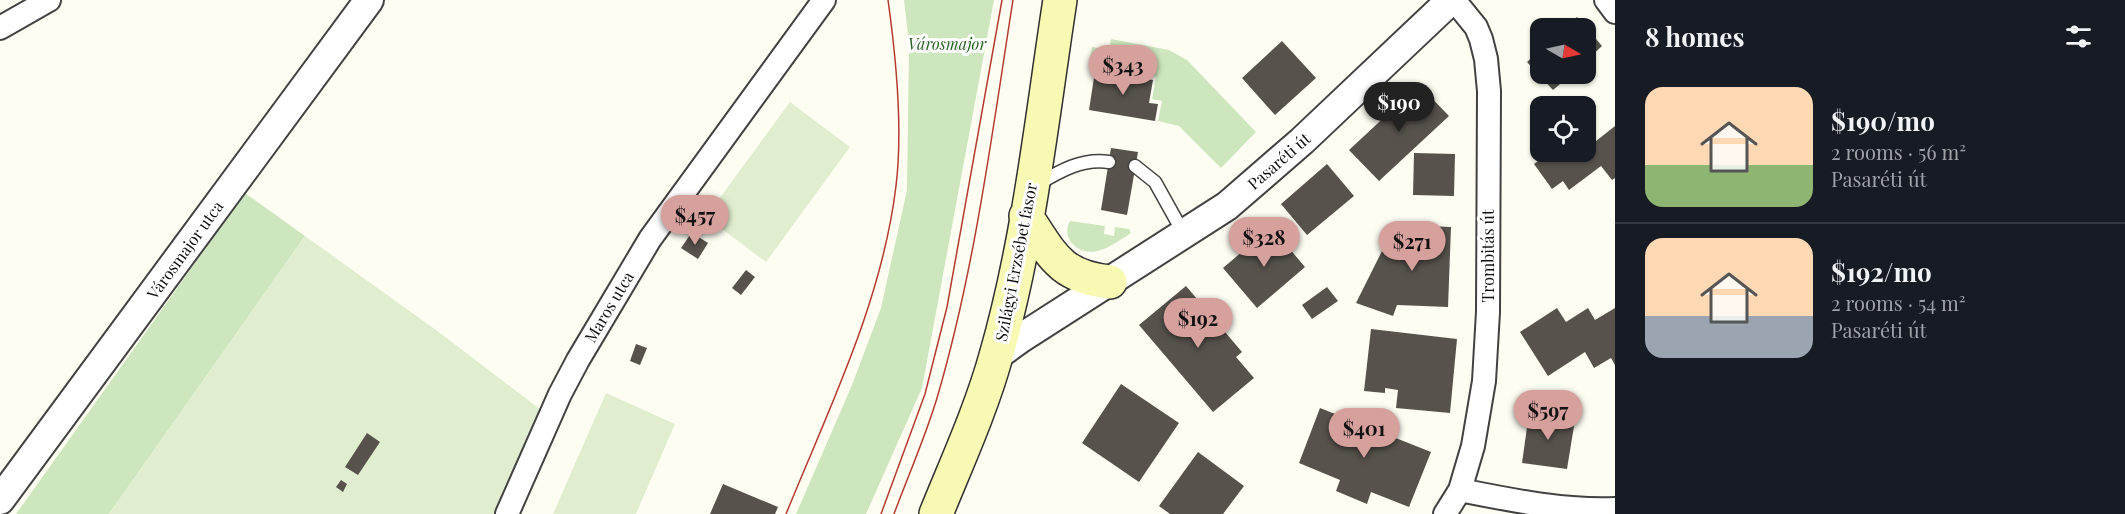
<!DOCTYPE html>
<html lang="en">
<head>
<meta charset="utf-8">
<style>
  :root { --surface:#171b24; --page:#242831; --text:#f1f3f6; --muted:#9ea1a6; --line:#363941; --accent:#d6a09d }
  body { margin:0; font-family:"Playfair Display",serif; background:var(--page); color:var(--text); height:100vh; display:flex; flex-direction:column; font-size:22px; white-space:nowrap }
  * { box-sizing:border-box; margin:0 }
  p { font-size:20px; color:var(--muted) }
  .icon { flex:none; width:33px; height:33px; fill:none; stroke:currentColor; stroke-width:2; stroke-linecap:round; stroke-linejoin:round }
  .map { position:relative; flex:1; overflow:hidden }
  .panel { display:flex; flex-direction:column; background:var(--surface); width:510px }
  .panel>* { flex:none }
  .needle { width:39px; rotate:99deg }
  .fabs { position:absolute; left:1530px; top:18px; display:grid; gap:12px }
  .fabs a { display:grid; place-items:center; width:66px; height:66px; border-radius:12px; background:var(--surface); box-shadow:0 2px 4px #0004; font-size:30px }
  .price { position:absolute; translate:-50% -51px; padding:0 14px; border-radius:21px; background:var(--accent); color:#111; font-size:20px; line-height:39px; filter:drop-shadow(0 2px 3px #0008) }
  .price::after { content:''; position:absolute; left:50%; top:36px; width:18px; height:14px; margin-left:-9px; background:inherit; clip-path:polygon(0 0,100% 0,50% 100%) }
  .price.current { background:#222; color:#fff }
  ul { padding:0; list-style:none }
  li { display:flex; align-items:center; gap:18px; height:150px; padding:0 30px }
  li+li { border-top:2px solid var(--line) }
  li span { display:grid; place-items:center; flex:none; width:168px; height:120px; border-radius:18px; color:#555 }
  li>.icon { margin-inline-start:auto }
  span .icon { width:72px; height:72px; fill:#fffc; stroke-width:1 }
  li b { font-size:26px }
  h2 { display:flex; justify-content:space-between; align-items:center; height:72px; padding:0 30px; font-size:26px }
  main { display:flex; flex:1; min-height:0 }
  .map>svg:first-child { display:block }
  .green { fill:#cee6be }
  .pitch { fill:#e0eecf }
  .building { fill:#57524c }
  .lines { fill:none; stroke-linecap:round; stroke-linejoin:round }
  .service-casing { stroke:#424242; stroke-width:15 }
  .minor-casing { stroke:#424242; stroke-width:26 }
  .tertiary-casing { stroke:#424242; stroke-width:32 }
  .secondary-casing { stroke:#313131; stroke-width:36 }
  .service { stroke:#fff; stroke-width:12 }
  .minor { stroke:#fff; stroke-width:22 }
  .tertiary { stroke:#fff; stroke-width:28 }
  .secondary { stroke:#f8f9b2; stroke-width:33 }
  .tram { stroke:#b53a31; stroke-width:1.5 }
  .labels { text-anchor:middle; stroke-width:6; stroke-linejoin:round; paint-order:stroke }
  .park-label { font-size:16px; font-style:italic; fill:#2a6224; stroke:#fff }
  .street-label { font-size:16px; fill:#0f0f0f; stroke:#fff }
</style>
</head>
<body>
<main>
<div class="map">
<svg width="1615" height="514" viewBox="0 0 1615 514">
  <rect width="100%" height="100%" fill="#fefdf2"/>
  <path class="green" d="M 904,0 L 994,0 L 922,388 L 866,514 L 796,514 L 852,385 L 881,308 L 907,190 L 909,43 Z
    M 1111,39 L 1169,50 L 1187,60 L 1256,132 L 1221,168 L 1179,126 L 1158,121 L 1162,101 L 1152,99 L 1156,77 L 1089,66 L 1092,47 L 1109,50 Z
    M 245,193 L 305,236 L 109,514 L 16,514 Z
    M 1070,221 L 1105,226 L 1104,234 L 1114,236 L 1115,227 L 1129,229 L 1131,233 C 1120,240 1110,248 1097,251 C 1079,256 1060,238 1070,221 Z"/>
  <path class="pitch" d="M 790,102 L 850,147 L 766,262 L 706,217 Z
    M 305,236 L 436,330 L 545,413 L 496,514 L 109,514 Z
    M 606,393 L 675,424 L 636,514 L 553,514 Z"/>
  <path class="building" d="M 1577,17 L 1602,46 L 1586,61 L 1586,28 L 1564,28 Z
    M 1282,41 L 1316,78 L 1275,115 L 1242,78 Z
    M 1540,50 L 1540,74 L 1572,74 L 1553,90 L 1527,62 Z
    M 1095,71 L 1153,80 L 1149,103 L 1158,104 L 1155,121 L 1089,110 Z
    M 1419,85 L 1449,116 L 1379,181 L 1349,150 Z
    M 1615,126 L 1615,178 L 1612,180 L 1601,166 L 1569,190 L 1563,181 L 1552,189 L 1534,164 L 1550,152 L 1586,152 L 1586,149 Z
    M 1111,148 L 1138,152 L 1127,215 L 1101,210 Z
    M 1414,153 L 1455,154 L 1454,196 L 1413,195 Z
    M 1327,164 L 1354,196 L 1307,235 L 1281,204 Z
    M 1402,225 L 1451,227 L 1448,307 L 1397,305 L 1393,316 L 1356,303 L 1383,249 L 1401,254 Z
    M 1271,227 L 1305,267 L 1257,308 L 1223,268 Z
    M 690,235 L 695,238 L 697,236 L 708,243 L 698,259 L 681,248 Z
    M 746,270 L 755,277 L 741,295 L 732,288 Z
    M 1186,286 L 1242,352 L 1236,357 L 1254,378 L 1213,412 L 1139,325 Z
    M 1327,287 L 1338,301 L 1312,319 L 1302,305 Z
    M 1557,308 L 1566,322 L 1588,308 L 1595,320 L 1615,308 L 1615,365 L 1611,358 L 1594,368 L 1585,352 L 1548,376 L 1520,332 Z
    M 1371,329 L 1457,339 L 1450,413 L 1396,408 L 1398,390 L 1385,388 L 1385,393 L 1364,391 Z
    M 636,344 L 647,348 L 640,365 L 630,361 Z
    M 1121,384 L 1179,423 L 1139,482 L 1082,443 Z
    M 1320,408 L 1431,452 L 1409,507 L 1371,492 L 1367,504 L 1336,491 L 1340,480 L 1299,463 Z
    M 1529,413 L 1575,420 L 1567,469 L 1522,463 Z
    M 367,433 L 380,442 L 358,475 L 345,467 Z
    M 1198,452 L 1244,486 L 1223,514 L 1170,514 L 1159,506 Z
    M 341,480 L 347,484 L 343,492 L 336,487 Z
    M 723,484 L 778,507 L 775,514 L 710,514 Z"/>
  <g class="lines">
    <defs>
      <path id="service" d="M 1135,166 L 1155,182 L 1184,234
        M 1038,184 C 1060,171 1082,158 1109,162"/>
      <path id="minor" d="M 1606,0 L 1615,12
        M 0,28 L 49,0
        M 1460,490 C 1510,500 1563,511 1615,509
        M 507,514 L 560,394 L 578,360 L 650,239 L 824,0
        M 1445,514 L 1460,490 L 1473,446 L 1484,381 L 1488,312 L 1489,91 L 1486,59 L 1481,39 L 1476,27 L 1454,0"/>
      <path id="tertiary" d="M 996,356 L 1021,338 L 1227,206 L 1302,141 L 1451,0
        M 0,500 L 369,0"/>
      <path id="secondary" d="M 1026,216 C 1052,255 1060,277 1110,282
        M 936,514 C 957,462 981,410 996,356 C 1029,242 1042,117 1060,0"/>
    </defs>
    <use href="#service" class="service-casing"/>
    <use href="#minor" class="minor-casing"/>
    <use href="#tertiary" class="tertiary-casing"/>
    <use href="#secondary" class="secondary-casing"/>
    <use href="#service" class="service"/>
    <use href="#minor" class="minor"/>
    <use href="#tertiary" class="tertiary"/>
    <use href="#secondary" class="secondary"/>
    <path class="tram" d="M 786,514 C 829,408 882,302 896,186 C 903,129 896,57 888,0
      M 881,514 L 925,394 L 947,307 L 1002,0
      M 894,514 C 908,476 925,438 937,398 C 975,269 992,133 1013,0"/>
  </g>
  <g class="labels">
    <g class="park-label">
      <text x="947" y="50">Városmajor</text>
    </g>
    <g class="street-label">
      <text transform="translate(1279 161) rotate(-41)" y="6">Pasaréti út</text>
      <text transform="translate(185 250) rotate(-54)" y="6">Városmajor utca</text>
      <text transform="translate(1488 256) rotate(-90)" y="6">Trombitás út</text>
      <text transform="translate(1016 262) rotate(-79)" y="6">Szilágyi Erzsébet fasor</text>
      <text transform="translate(609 307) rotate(-59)" y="6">Maros utca</text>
    </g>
  </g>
</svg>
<div class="fabs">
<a><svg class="needle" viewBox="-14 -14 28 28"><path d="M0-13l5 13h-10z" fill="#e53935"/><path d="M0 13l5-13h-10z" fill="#9ea1a6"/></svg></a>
<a><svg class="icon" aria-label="locate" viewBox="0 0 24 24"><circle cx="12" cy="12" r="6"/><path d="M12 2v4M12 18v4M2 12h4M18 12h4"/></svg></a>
</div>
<b class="price" style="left:1123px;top:96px">$343</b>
<b class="price current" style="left:1399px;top:133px">$190</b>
<b class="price" style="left:695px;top:246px">$457</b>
<b class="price" style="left:1264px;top:268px">$328</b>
<b class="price" style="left:1412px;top:272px">$271</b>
<b class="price" style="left:1198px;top:349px">$192</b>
<b class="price" style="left:1548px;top:441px">$597</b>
<b class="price" style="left:1364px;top:459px">$401</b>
</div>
<section class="panel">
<h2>8 homes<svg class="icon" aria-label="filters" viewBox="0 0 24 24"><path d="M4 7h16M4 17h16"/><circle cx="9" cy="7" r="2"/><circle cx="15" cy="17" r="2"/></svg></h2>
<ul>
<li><span style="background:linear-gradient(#ffd9b3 65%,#8fb573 0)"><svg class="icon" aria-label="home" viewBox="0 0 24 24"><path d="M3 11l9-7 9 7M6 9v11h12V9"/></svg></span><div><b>$190/mo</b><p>2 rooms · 56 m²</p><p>Pasaréti út</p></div></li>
<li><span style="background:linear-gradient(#ffd9b3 65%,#9aa5b1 0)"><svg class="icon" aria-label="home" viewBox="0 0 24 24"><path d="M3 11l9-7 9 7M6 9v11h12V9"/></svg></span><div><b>$192/mo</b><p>2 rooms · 54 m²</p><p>Pasaréti út</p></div></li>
</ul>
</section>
</main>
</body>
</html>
